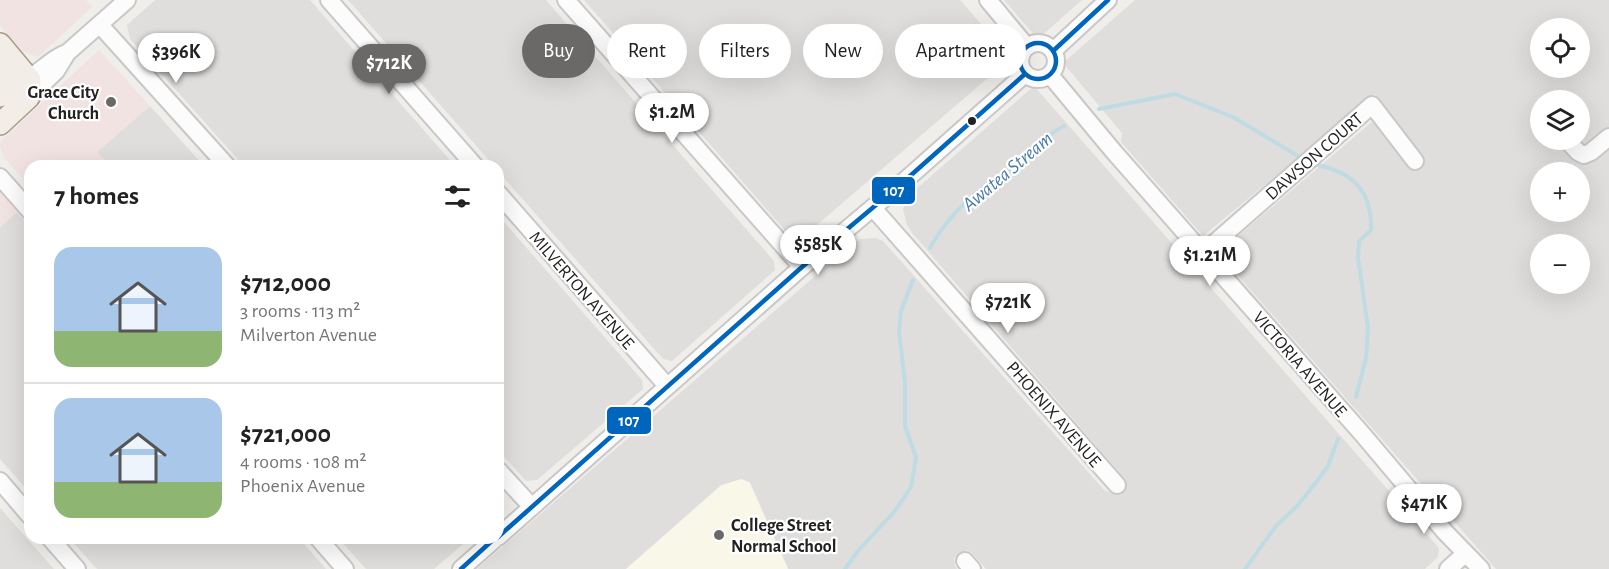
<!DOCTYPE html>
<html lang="en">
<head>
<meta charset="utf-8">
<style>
  :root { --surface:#fff; --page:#f6f6f6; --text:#222; --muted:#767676; --line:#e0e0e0; --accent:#6a6968 }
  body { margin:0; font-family:"Alegreya Sans",sans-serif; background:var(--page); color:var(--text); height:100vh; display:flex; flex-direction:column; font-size:22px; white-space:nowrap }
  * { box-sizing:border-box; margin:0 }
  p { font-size:20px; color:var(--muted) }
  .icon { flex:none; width:33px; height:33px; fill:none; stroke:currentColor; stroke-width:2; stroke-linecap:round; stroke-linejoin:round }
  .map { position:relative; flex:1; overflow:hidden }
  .details { position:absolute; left:24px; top:160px; width:480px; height:384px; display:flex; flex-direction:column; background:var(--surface); border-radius:18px; box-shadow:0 6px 24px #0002 }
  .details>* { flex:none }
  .top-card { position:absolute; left:522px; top:24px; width:570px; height:54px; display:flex; gap:12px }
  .buttons { position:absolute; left:1530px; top:18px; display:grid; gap:12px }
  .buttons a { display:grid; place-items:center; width:60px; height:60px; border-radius:50%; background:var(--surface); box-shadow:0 6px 24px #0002; font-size:30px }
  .price { position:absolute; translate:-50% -51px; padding:0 14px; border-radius:21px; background:#fff; color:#222; font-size:20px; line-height:39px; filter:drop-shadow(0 2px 3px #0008) }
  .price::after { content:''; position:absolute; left:50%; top:36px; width:18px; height:14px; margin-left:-9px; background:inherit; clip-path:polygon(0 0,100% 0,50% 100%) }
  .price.active { background:var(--accent); color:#fff }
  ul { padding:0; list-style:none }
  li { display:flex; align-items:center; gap:18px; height:150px; padding:0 30px }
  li+li { border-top:2px solid var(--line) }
  li span { display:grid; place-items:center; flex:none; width:168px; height:120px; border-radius:18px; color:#555 }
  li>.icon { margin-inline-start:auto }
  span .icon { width:72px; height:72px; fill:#fffc; stroke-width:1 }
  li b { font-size:26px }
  h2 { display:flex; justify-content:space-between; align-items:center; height:72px; padding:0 30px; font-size:26px }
  .pill { padding:0 21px; border-radius:27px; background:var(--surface); box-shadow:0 6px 24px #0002; font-size:21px; line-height:54px }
  .pill.active { background:var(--accent); color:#fff }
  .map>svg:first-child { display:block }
  .residential { fill:#dfdedc; fill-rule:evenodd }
  .commercial { fill:#f1e3e1 }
  .education { fill:#f8f7e8 }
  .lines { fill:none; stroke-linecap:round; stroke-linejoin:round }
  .stream { stroke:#bfdbe3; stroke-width:4 }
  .minor-casing { stroke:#c9c8c7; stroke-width:20 }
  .major-casing { stroke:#a79c86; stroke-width:24 }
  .minor { stroke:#fdfcfc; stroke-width:16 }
  .major { stroke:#f3ede7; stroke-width:21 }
  .bus-1-casing { stroke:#fff; stroke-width:9 }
  .bus-1 { stroke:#0065bd; stroke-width:4.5 }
  .poi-dot { fill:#6a6968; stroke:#fff; stroke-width:2 }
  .bus-dot { fill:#222; stroke:#fff; stroke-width:2 }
  .labels { text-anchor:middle; stroke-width:4.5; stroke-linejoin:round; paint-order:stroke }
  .poi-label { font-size:18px; font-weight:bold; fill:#222; stroke:#fff; text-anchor:end }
  .street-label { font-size:18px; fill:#222; stroke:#fff }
  .water-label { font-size:20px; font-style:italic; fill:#4a7aab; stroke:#fff }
  .line-badge { stroke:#fff; stroke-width:2 }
  .badge-label { font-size:16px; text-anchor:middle; font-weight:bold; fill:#fff }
</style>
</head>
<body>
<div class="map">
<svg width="1609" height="569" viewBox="0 0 1609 569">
  <rect width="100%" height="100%" fill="#f0eeeb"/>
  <path class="residential" d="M 155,0 L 310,0 L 455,166 L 244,166 L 130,39 L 127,25 Z
    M 348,0 L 546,0 L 774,261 L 775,270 L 672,361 L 663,359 L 498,171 L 498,166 L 494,166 Z
    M 584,0 L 960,0 L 1011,58 L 796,243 Z
    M 1004,0 L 1082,0 L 1038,39 Z
    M 1135,0 L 1609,0 L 1609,569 L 1496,569 L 1218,253 L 1374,120 L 1413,170 L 1425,162 L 1375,94 L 1203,236 L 1121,142 L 1122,133 L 1063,63 ZM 1540,28 L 1580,28 L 1580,68 L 1540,68 ZM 1540,100 L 1580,100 L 1580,140 L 1540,140 ZM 1540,172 L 1580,172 L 1580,212 L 1540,212 ZM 1540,244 L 1580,244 L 1580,284 L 1540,284 Z
    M 1034,86 L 1439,548 L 1438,557 L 1425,569 L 986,569 L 972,553 L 966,550 L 954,558 L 955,566 L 957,569 L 788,569 L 750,482 L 721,485 L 626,569 L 477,569 L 851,245 L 860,239 L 876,238 L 883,241 L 1104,490 L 1114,494 L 1120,493 L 1124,488 L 1125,479 L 913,234 L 907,225 L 903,209 L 907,197 Z
    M 150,106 L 204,166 L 110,166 L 97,152 Z
    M 17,212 L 30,227 L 30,493 L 0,459 L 0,227 Z
    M 498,215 L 642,380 L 643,389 L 537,480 L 526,481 L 498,450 Z
    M 0,508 L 54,569 L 0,569 Z
    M 70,539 L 300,539 L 326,569 L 97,569 Z
    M 339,539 L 469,539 L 434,569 L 366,569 Z"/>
  <path class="commercial" d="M 0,0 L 86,0 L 92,7 L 38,57 L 24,52 L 0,26 Z
    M 99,50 L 150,106 L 97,152 L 110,166 L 30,166 L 30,186 L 4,158 L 0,147 L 1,141 Z
    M 0,192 L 17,212 L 0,227 Z"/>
  <path class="education" d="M 741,479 L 749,482 L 788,569 L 626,569 L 722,485 Z"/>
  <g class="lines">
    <path class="stream" d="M 1099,109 L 1175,94 L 1233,117 L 1298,156
      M 1318,165 C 1354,173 1372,192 1371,230 L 1359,241 L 1358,257 L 1368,328 L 1366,358 L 1356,397
      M 930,248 C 943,224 964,201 986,185 C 993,179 1003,177 1011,172 C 1030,158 1042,137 1064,126
      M 845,569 L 857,552 L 895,511 L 911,487 L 916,457 L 905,426 L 905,382 L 899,332 L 901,311 L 913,280
      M 1245,569 L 1276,526 L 1298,505 L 1318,480 L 1328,466 L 1338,439"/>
    <defs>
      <path id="minor" d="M 329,0 L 475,166
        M 566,0 L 802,267
        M 988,0 L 1027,47
        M 100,25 L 227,166
        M1020 61a18 18 0 1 1 36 0a18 18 0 1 1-36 0Z
        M 1053,51 L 1108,0
        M 1050,75 L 1114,152 L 1364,436 L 1445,532 L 1481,569
        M 18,83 C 36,78 46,62 64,54
        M 23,92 L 29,97 L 56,71 L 67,53 L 127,0
        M 1567,140 L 1578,152 L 1584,155 L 1591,152 L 1609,137
        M 0,177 L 30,211
        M 498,193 L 667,386
        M 873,208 L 1117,485
        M 1203,253 L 1372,105 L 1415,161
        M 498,470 L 532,507
        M 0,481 L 30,516
        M 498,537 L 802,267 L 901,184 L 1025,74
        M 50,538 L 77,569
        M 318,538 L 345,569
        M 965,561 L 972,569
        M 461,569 L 496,538
        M 1448,569 L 1465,554"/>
      <path id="major" d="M 0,44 L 30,80 L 29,97 L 0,124
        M 0,70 L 13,85 L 0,96"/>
    </defs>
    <use href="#minor" class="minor-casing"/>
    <use href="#major" class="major-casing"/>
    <use href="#minor" class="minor"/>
    <use href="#major" class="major"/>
    <defs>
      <path id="bus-1" d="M1020 61a18 18 0 1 1 36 0a18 18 0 1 1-36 0Z
        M 1053,51 L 1108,0
        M 498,537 L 802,267 L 901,184 L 1025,74
        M 461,569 L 495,538"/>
    </defs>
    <use href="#bus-1" class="bus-1-casing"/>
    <use href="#bus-1" class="bus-1"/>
  </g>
  <g class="poi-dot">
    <circle cx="111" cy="102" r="6"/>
    <circle cx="719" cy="535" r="6"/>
  </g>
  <circle class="bus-dot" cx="972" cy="121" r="5"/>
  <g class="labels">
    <g class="poi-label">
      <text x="99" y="98">Grace City<tspan x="99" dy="21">Church</tspan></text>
      <text x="731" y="531" text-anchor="start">College Street<tspan x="731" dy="21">Normal School</tspan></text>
    </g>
    <g class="street-label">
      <text transform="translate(1314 156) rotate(-41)" y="6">DAWSON COURT</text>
      <text transform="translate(582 290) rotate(49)" y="6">MILVERTON AVENUE</text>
      <text transform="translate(1300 364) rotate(49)" y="6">VICTORIA AVENUE</text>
      <text transform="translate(1054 414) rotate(49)" y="6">PHOENIX AVENUE</text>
    </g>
    <g class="water-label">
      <text transform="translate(1007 171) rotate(-40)" y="7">Awatea Stream</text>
    </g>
  </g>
  <g class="line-badge">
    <rect x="871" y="176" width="45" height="29" rx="6" fill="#0065bd"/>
    <rect x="606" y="406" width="46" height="29" rx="6" fill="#0065bd"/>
  </g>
  <g class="badge-label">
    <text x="894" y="196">107</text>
    <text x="629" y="426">107</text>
  </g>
</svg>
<div class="buttons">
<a><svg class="icon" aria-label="locate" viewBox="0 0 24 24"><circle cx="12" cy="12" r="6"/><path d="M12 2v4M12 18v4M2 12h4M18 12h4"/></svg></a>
<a><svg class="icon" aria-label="layers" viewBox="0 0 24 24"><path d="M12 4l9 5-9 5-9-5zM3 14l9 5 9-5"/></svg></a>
<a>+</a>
<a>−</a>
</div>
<b class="price" style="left:176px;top:84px">$396K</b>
<b class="price active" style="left:389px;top:95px">$712K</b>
<b class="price" style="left:672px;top:144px">$1.2M</b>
<b class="price" style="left:818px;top:276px">$585K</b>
<b class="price" style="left:1210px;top:287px">$1.21M</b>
<b class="price" style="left:1008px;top:334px">$721K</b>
<b class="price" style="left:1424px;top:535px">$471K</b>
<div class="top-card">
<a class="pill active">Buy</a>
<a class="pill">Rent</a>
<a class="pill">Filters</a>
<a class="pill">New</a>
<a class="pill">Apartment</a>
</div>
<section class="details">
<h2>7 homes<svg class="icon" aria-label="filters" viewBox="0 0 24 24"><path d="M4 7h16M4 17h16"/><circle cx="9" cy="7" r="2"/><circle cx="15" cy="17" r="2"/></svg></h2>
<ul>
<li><span style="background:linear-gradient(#a9c7e8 70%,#8fb573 0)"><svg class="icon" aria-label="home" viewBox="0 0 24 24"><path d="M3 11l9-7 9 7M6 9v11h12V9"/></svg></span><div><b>$712,000</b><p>3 rooms · 113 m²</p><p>Milverton Avenue</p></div></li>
<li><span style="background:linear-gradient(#a9c7e8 70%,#8fb573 0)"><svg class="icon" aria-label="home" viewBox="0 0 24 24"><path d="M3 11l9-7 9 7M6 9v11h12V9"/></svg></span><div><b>$721,000</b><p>4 rooms · 108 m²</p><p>Phoenix Avenue</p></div></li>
</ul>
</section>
</div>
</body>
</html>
